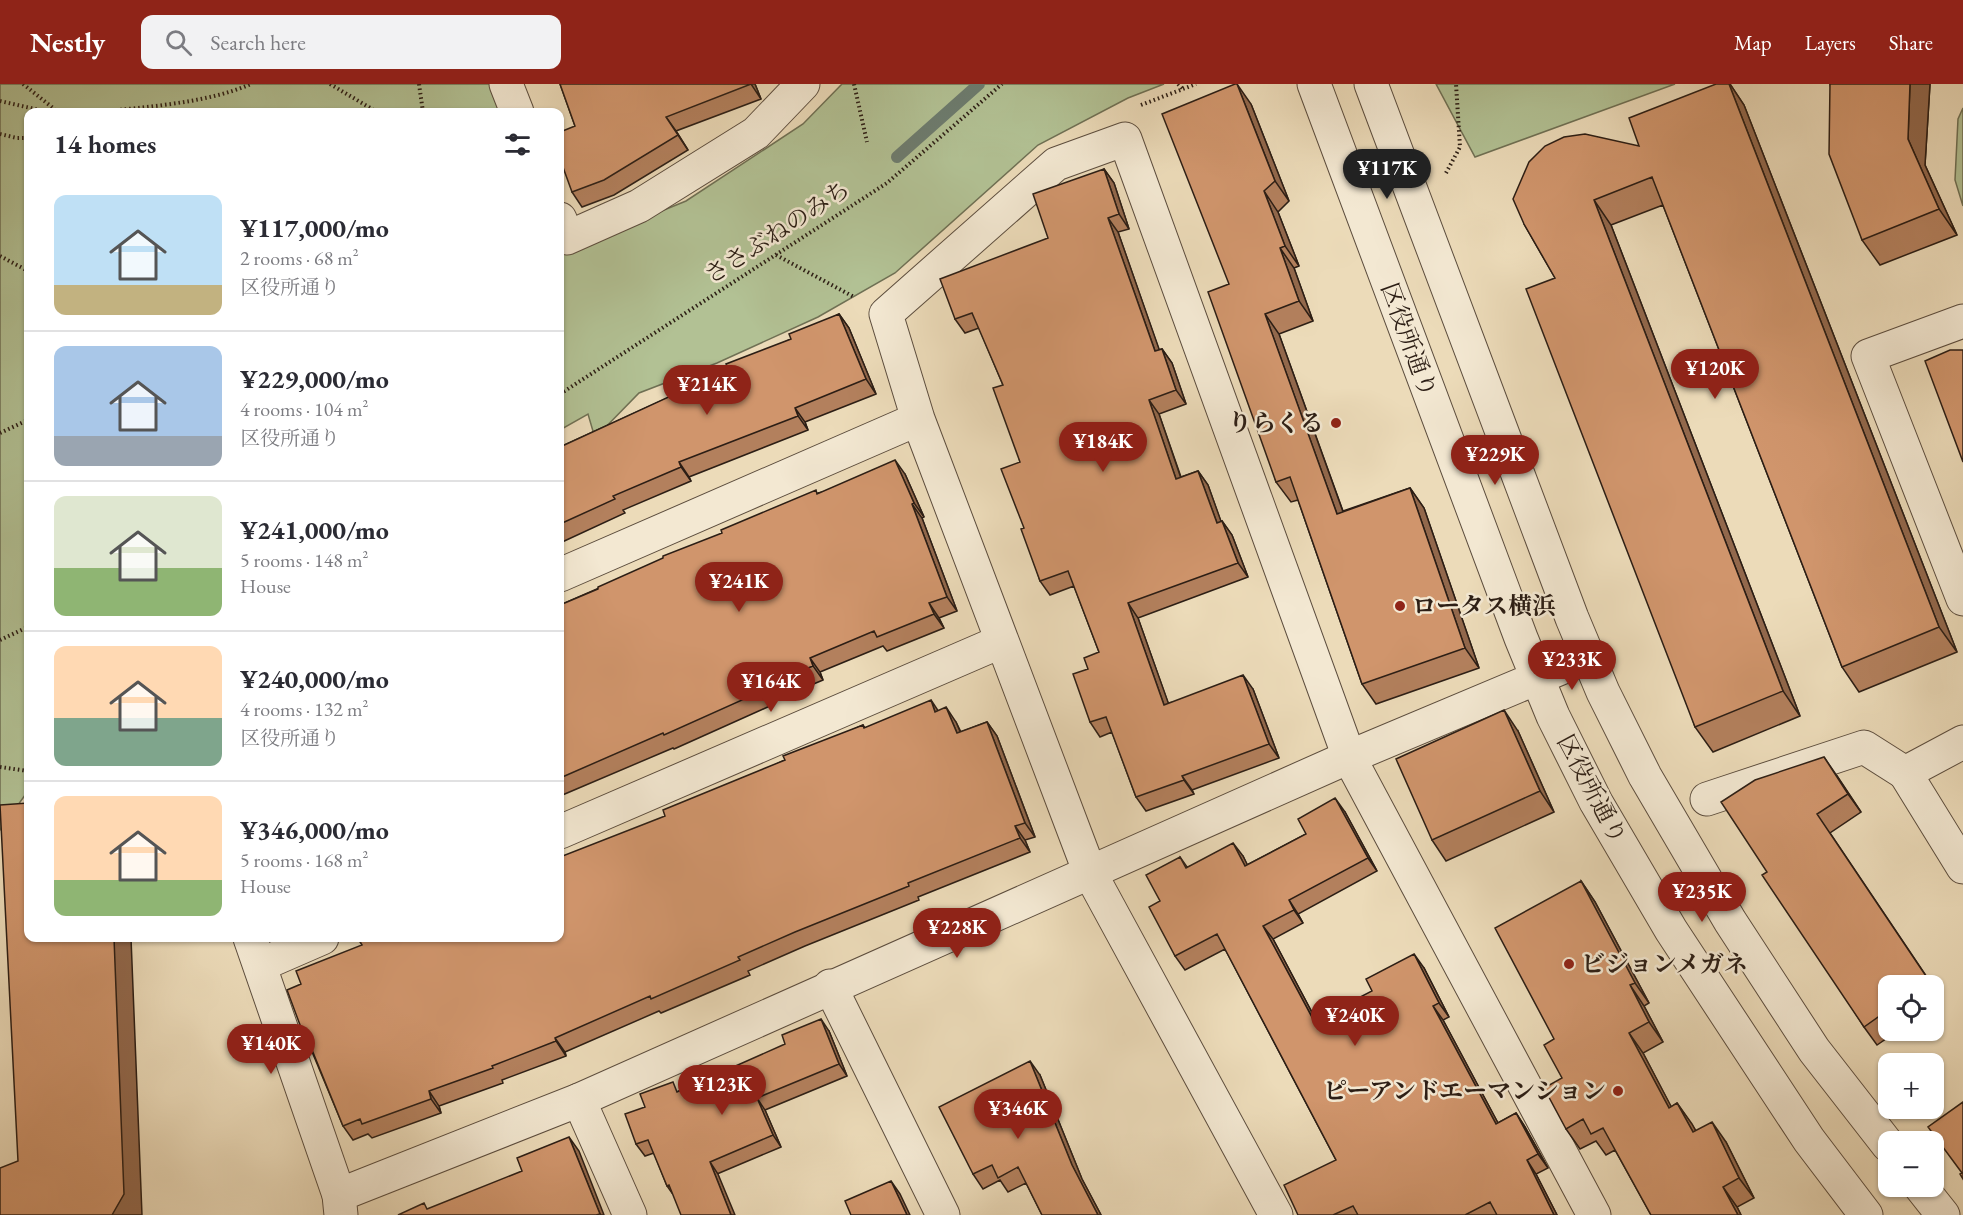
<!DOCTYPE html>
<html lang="en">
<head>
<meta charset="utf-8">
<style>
  :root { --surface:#fff; --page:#f2f2f3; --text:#2b2b33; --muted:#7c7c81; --line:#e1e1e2; --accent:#8f2418 }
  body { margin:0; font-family:"EB Garamond","Noto Serif JP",serif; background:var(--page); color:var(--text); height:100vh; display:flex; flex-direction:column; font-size:22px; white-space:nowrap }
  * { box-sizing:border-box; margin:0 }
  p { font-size:20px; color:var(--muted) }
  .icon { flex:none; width:33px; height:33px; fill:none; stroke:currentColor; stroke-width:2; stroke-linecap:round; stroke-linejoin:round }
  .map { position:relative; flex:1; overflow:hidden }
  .side { position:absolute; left:24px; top:24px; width:540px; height:834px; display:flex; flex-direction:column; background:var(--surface); border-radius:12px; box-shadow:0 2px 4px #0004 }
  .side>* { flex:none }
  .controls { position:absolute; left:1878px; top:891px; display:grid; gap:12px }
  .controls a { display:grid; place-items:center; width:66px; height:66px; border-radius:12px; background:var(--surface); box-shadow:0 2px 4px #0004; font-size:30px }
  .price { position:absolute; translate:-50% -51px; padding:0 14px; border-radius:21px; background:var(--accent); color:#fff; font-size:20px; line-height:39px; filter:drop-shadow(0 2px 3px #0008) }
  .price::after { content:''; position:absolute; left:50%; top:36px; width:18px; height:14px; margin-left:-9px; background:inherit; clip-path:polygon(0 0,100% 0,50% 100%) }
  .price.active { background:#222; color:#fff }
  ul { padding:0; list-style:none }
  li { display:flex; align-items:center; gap:18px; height:150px; padding:0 30px }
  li+li { border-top:2px solid var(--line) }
  li span { display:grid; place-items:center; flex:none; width:168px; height:120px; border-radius:12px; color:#555 }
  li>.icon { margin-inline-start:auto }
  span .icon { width:72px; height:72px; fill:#fffc; stroke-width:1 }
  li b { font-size:26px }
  h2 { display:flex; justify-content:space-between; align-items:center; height:72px; padding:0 30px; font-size:26px }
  header { display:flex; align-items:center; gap:36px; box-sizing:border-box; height:84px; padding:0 30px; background:var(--accent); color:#fff }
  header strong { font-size:28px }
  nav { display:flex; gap:33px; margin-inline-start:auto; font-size:21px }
  .search { width:420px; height:54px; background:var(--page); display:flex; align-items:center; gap:15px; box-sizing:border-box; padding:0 21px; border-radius:12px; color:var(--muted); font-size:22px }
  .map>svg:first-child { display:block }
  .green { fill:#b2c194; stroke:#6f7054; stroke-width:1.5 }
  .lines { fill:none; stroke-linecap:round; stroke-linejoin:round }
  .stream { stroke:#6d7c6f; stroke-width:12 }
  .pedestrian-casing { stroke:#5c4d3e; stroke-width:35 }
  .minor-casing { stroke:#5c4d3e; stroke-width:35 }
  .tertiary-casing { stroke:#5c4d3e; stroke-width:35 }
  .path { stroke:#2c1e15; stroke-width:4; stroke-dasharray:1.5 3; stroke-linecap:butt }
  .pedestrian { stroke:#f3e8d2; stroke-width:33 }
  .minor { stroke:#f3e8d2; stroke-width:33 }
  .tertiary { stroke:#f3e8d2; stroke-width:33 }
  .wall { fill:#b3805d; stroke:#2c1e15; stroke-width:1.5 }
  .shaded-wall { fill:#92684c; stroke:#2c1e15; stroke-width:1.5 }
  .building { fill:#d0956c; stroke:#2c1e15; stroke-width:1.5 }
  .poi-dot { fill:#8f2418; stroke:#f3e8d2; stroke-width:2 }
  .labels { text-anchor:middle; stroke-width:5; stroke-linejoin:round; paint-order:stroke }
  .street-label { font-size:24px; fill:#2c1e15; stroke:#f3e8d2 }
  .poi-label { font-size:24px; font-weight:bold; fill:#2c1e15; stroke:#f3e8d2; text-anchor:end }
</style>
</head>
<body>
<header>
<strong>Nestly</strong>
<div class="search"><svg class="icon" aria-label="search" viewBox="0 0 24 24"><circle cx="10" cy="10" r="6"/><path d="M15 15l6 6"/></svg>Search here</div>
<nav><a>Map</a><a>Layers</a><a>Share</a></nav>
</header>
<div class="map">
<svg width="1963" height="1131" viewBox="0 0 1963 1131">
  <rect width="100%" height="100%" fill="#ecdbb9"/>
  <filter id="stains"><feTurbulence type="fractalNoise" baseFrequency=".00333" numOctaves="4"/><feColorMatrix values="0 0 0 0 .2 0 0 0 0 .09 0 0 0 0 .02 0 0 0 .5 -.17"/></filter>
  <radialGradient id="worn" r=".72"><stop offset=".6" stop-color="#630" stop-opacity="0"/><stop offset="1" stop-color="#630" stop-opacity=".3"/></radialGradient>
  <path class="green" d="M 0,0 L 493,0 L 505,28 L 28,28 L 28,707 L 0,746 Z
    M 842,0 L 1164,0 L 1128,14 L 1038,61 L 895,189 L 818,233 L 717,279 L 639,309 L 595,354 L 588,330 L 560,346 L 560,165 L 561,168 L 686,117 L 803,40 Z
    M 1436,0 L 1675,0 L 1475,73 Z
    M 1963,24 L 1963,122 L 1955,96 L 1958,35 Z"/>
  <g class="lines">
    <path class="stream" d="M 897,73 L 979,0"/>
    <defs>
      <path id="pedestrian" d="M 1707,715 L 1864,663 L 1905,689"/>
      <path id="minor" d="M 506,0 L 517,28
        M 560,135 L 567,154 L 639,122 L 756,49 L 803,0
        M 1963,237 L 1868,272 L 1963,515
        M 560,491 L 918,335
        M 1963,658 L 1905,689 L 1963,783
        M 560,748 L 1002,557
        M 250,854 L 339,1111
        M 260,881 L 322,854
        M 830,902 L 943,1131
        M 579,1016 L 630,1131
        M 1276,1131 L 1090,789 L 918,335 L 886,230 L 1056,80 L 1125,55 L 1349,673 L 1594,1131"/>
      <path id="tertiary" d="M 1314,0 L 1521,554 L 1553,632 L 1596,718 L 1671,846 L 1809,1056 L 1866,1131
        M 1371,0 L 1572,534 L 1603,608 L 1645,692 L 1730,837 L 1814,966 L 1888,1061
        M 1920,1102 L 1943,1131
        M 341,1131 L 339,1111 L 579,1016 L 1349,673 L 1587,573"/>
    </defs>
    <use href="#pedestrian" class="pedestrian-casing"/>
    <use href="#minor" class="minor-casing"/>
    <use href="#tertiary" class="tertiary-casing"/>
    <path class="path" d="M 23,0 L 58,28
      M 330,0 L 377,28
      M 419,0 L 423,28
      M 854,0 L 867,58
      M 1178,0 L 1183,5
      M 0,17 L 48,28
      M 1141,21 L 1196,0
      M 98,28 C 145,23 208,19 251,0
      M 0,50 L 17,54 L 28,54
      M 1446,89 L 1460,63 L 1456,0
      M 776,171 L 854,213
      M 0,172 L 28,187
      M 560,310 L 887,99 L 1002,0
      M 0,349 L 28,336
      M 0,556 L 28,543
      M 0,683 L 28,687"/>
    <use href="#pedestrian" class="pedestrian"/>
    <use href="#minor" class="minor"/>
    <use href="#tertiary" class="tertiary"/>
  </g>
  <path class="wall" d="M 560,0 L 755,0 L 761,15 L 676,47 L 688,66 L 614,111 L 582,123 L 572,108 L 575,42 Z
    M 1716,0 L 1730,0 L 1744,21 L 1957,568 L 1859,608 L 1842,583 L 1663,121 L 1611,141 L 1800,632 L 1713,668 L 1695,643 L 1555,194 L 1524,140 L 1639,62 Z
    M 1830,0 L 1930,0 L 1925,81 L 1957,151 L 1880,181 L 1862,156 Z
    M 1251,20 L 1289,117 L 1278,128 L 1299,182 L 1294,184 L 1313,237 L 1279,250 L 1343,427 L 1410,404 L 1424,424 L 1479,584 L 1376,620 L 1362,600 L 1298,416 L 1291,418 L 1276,398 L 1229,200 Z
    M 1104,85 L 1114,99 L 1129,145 L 1118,148 L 1159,266 L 1162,265 L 1172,279 L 1186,320 L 1159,330 L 1181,393 L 1198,387 L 1208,401 L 1221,438 L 1222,437 L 1232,451 L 1248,493 L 1138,534 L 1168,619 L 1253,605 L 1279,674 L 1192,706 L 1194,710 L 1146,727 L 1136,713 L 1112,648 L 1100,653 L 1090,638 L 1088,585 L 1099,568 L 1074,502 L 1050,511 L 1040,497 L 1024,444 L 1020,378 L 1003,301 L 979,244 L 965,249 L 955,235 L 1048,154 Z
    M 839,230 L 849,244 L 876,310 L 805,338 L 808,346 L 689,393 L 691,397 L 623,426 L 625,429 L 560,459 L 560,363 L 729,286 L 791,255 Z
    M 905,390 L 924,433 L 922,434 L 957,527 L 939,534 L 944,544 L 887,567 L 883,562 L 820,588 L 823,596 L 768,619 L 770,622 L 674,665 L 673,664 L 560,712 L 560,521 L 818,409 Z
    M 938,627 L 956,638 L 961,648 L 987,638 L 997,652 L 1035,753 L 1025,756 L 1030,768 L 918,813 L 919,816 L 805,862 L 748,887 L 750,891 L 661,929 L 659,927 L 565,968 L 566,972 L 502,996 L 503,999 L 439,1022 L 441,1029 L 372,1054 L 368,1050 L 353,1056 L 343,1042 L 310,963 L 306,957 L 560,854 L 665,732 L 785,676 L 863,641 L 865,644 Z
    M 1518,647 L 1554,728 L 1446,777 L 1432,756 Z
    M 1837,692 L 1861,728 L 1830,749 L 1933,902 L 1888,902 L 1888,946 L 1899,946 L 1877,961 L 1864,943 L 1767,788 Z
    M 1345,728 L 1377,787 L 1298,830 L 1303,839 L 1273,855 L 1316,936 L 1424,884 L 1449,933 L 1443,936 L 1498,1039 L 1516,1029 L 1525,1043 L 1548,1084 L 1536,1090 L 1557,1131 L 1298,1131 L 1336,1076 L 1225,865 L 1185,886 L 1175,872 L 1160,817 L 1180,773 L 1187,783 L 1243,772 L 1247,781 L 1306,750 Z
    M 1581,797 L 1595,818 L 1649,919 L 1644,922 L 1663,958 L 1643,969 L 1671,1023 L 1677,1019 L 1696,1047 L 1726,1058 L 1754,1114 L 1737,1123 L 1741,1131 L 1651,1131 L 1615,1066 L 1606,1071 L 1596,1057 L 1580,1065 L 1566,1045 L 1562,994 L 1554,955 Z
    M 1934,903 L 1943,917 L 1934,923 Z
    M 829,947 L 847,992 L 765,1026 L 781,1063 L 672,1109 L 667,1102 L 654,1069 L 645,1072 L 636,1060 L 645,1023 L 679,1007 Z
    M 1040,991 L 1082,1095 L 1101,1131 L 1042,1131 L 1026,1099 L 1008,1108 L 1000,1096 L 983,1105 L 973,1090 Z"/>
  <path class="shaded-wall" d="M 751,0 L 755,0 L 761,15 Z
    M 1237,0 L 1251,20 L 1289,117 L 1275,97 Z
    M 1729,0 L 1730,0 L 1744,21 L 1957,568 L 1939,543 Z
    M 1910,0 L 1930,0 L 1925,81 L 1957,151 L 1939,125 L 1908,55 Z
    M 666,33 L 676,47 L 688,66 Z
    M 1104,85 L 1114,99 L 1129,145 L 1119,130 Z
    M 1264,107 L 1278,128 L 1299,182 L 1285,162 Z
    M 1594,116 L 1611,141 L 1800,632 L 1783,607 Z
    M 1108,134 L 1118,148 L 1165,282 L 1155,267 Z
    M 1280,164 L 1294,184 L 1313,237 L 1299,217 Z
    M 839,230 L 849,244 L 876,310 L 866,295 Z
    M 1265,230 L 1279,250 L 1351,450 L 1337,430 Z
    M 1162,265 L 1172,279 L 1186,320 L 1176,306 Z
    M 1149,316 L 1159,330 L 1186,409 L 1176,395 Z
    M 795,324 L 805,338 L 808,346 L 798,332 Z
    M 895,376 L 905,390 L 924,433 L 914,419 Z
    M 679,378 L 689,393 L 691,397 L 681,383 Z
    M 1198,387 L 1208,401 L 1227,454 L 1217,439 Z
    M 1410,404 L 1424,424 L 1479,584 L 1465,564 Z
    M 912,420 L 922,434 L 957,527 L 947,513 Z
    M 1222,437 L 1232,451 L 1248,493 L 1238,479 Z
    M 929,519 L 939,534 L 944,544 L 934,530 Z
    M 1128,519 L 1138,534 L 1174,635 L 1164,621 Z
    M 810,574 L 820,588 L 823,596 L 813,582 Z
    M 1243,591 L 1253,605 L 1279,674 L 1269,660 Z
    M 931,616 L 941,631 L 935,628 Z
    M 946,623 L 956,638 L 967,664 L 957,649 Z
    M 1504,626 L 1518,647 L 1554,728 L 1540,707 Z
    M 987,638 L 997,652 L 1035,753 L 1025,739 Z
    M 1824,673 L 1837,692 L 1861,728 L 1848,710 Z
    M 1182,692 L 1192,706 L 1194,710 L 1184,696 Z
    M 1335,714 L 1345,728 L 1377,787 L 1368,774 Z
    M 1015,742 L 1025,756 L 1030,768 L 1020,754 Z
    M 1233,759 L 1243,772 L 1255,796 L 1245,782 Z
    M 1581,797 L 1595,818 L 1649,919 L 1635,899 Z
    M 1289,816 L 1298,830 L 1303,839 L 1294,826 Z
    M 1263,842 L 1273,855 L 1324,951 L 1314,937 Z
    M 114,854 L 131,854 L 142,1131 L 112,1131 Z
    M 1414,870 L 1424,884 L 1449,933 L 1439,919 Z
    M 1630,901 L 1644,922 L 1663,958 L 1649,938 Z
    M 1433,922 L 1443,936 L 1506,1054 L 1496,1040 Z
    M 821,935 L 829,947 L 847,992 L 839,980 Z
    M 1629,949 L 1643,969 L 1683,1045 L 1669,1024 Z
    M 555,954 L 565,968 L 566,972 L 556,957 Z
    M 1030,977 L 1040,991 L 1082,1095 L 1101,1131 L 1098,1131 L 1072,1081 Z
    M 429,1007 L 439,1022 L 441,1029 L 431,1015 Z
    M 757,1014 L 765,1026 L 781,1063 L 773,1051 Z
    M 1677,1019 L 1692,1040 L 1708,1069 L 1693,1048 Z
    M 1516,1029 L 1525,1043 L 1548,1084 L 1538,1070 Z
    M 1712,1038 L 1726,1058 L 1754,1114 L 1739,1094 Z
    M 569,1053 L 579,1067 L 604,1131 L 601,1131 L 600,1130 Z
    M 1527,1076 L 1536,1090 L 1557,1131 L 1554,1131 Z
    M 710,1078 L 718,1090 L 735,1131 L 731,1131 Z
    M 891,1097 L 900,1110 L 910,1131 L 907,1131 Z
    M 1723,1103 L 1737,1123 L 1741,1131 L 1738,1131 Z"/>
  <path class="building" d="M 560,0 L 751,0 L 666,33 L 678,51 L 604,96 L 572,108 L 560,75 L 560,48 L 575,42 Z
    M 1235,0 L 1237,0 L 1275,97 L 1264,107 L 1285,162 L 1280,164 L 1299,217 L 1265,230 L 1337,430 L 1410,404 L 1465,564 L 1362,600 L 1290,393 L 1276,398 L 1208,208 L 1229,200 L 1162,30 Z
    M 1716,0 L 1729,0 L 1939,543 L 1842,583 L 1652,93 L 1594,116 L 1783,607 L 1695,643 L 1526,205 L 1555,194 L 1524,140 L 1513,115 L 1529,78 L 1545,62 L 1564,53 L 1585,50 L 1639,62 L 1629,34 Z
    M 1830,0 L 1910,0 L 1908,55 L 1939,125 L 1862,156 L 1829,70 Z
    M 1104,85 L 1119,130 L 1108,134 L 1155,267 L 1162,265 L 1176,306 L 1149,316 L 1176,395 L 1198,387 L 1217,439 L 1222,437 L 1238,479 L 1128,519 L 1164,621 L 1243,591 L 1269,660 L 1182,692 L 1184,696 L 1136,713 L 1106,633 L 1090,638 L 1073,590 L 1088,585 L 1084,574 L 1099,568 L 1068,487 L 1040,497 L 1021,445 L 1024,444 L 1001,385 L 1020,378 L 993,304 L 1003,301 L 972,229 L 955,235 L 940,195 L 1048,154 L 1033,110 Z
    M 839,230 L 866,295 L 795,324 L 798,332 L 679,378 L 681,383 L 613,412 L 615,415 L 560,440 L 560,363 L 684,306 L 683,304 L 729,286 L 726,280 L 791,255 L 789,250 Z
    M 1950,266 L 1963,266 L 1963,378 L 1925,277 Z
    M 895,376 L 914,419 L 912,420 L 947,513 L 929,519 L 934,530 L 877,553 L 874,547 L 810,574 L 813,582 L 758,604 L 760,608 L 664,651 L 663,649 L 560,694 L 560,521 L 598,505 L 598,503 L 663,474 L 663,472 L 722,449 L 721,446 L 816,406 L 817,410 Z
    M 931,616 L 935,628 L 946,623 L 957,649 L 987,638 L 1025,739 L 1015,742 L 1020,754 L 908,799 L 909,802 L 795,848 L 738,873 L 740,876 L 651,915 L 650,912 L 555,954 L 556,957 L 492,982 L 493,984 L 429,1007 L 431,1015 L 362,1040 L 360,1035 L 343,1042 L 308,956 L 306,957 L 287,906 L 301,900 L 296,887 L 362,861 L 360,858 L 371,854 L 560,854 L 560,773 L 665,732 L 663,726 L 785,676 L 783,672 L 863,641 L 864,644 Z
    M 1504,626 L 1540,707 L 1432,756 L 1396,675 Z
    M 1824,673 L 1848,710 L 1817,730 L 1930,898 L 1925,902 L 1888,902 L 1888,926 L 1864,943 L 1762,791 L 1767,788 L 1721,718 L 1755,696 Z
    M 1335,714 L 1368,774 L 1289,816 L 1294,826 L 1263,842 L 1314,937 L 1372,907 L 1366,895 L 1414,870 L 1439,919 L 1433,922 L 1496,1040 L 1516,1029 L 1538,1070 L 1527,1076 L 1554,1131 L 1497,1131 L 1490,1118 L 1465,1131 L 1358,1131 L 1353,1122 L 1333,1131 L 1298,1131 L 1284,1101 L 1336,1076 L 1217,850 L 1175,872 L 1149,823 L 1160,817 L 1146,791 L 1180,773 L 1186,784 L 1233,759 L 1245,782 L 1306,750 L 1298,735 Z
    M 28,719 L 28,854 L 114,854 L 124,1110 L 112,1131 L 0,1131 L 0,1084 L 18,1077 L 0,721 Z
    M 1581,797 L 1635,899 L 1630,901 L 1649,938 L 1629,949 L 1669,1024 L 1677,1019 L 1693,1048 L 1712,1038 L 1739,1094 L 1723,1103 L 1738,1131 L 1651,1131 L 1603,1044 L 1591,1050 L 1583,1035 L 1566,1045 L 1544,1004 L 1562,994 L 1544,961 L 1554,955 L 1495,844 Z
    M 821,935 L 839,980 L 757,1014 L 773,1051 L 710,1078 L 731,1131 L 681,1131 L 669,1101 L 667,1102 L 648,1056 L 636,1060 L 625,1030 L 645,1023 L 640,1010 L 673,998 L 677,1008 L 785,960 L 782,951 Z
    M 1030,977 L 1072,1081 L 1098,1131 L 1042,1131 L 1018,1083 L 998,1094 L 992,1081 L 973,1090 L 939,1023 Z
    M 1963,1018 L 1963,1095 L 1960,1090 L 1962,1089 L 1928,1043 Z
    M 569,1053 L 600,1130 L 596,1131 L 398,1131 L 424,1119 L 427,1125 L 522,1087 L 517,1074 Z
    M 891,1097 L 907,1131 L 851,1131 L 845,1117 Z"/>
  <g class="poi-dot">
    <circle cx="1336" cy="339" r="6"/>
    <circle cx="1400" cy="522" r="6"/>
    <circle cx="1569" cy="880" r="6"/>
    <circle cx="1618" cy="1007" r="6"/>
  </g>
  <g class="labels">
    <g class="street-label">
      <text transform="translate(777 148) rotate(-33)" y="8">ささぶねのみち</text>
      <text transform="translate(1409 256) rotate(70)" y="8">区役所通り</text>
      <text transform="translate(1592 705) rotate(62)" y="8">区役所通り</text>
    </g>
    <g class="poi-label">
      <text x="1324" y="347">りらくる</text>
      <text x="1412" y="530" text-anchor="start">ロータス横浜</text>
      <text x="1581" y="888" text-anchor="start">ビジョンメガネ</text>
      <text x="1606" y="1015">ピーアンドエーマンション</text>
    </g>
  </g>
  <rect width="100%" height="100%" filter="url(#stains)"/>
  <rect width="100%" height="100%" fill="url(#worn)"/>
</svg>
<div class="controls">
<a><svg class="icon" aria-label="locate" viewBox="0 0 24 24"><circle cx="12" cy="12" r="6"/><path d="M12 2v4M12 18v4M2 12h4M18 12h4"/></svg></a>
<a>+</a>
<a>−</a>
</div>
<b class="price active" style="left:1387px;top:116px">¥117K</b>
<b class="price" style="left:1715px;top:316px">¥120K</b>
<b class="price" style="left:707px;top:332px">¥214K</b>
<b class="price" style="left:1103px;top:389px">¥184K</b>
<b class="price" style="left:1495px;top:402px">¥229K</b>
<b class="price" style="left:739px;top:529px">¥241K</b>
<b class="price" style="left:1572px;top:607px">¥233K</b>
<b class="price" style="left:771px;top:629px">¥164K</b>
<b class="price" style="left:1702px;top:839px">¥235K</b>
<b class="price" style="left:957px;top:875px">¥228K</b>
<b class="price" style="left:1355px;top:963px">¥240K</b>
<b class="price" style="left:271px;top:991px">¥140K</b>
<b class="price" style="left:722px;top:1032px">¥123K</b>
<b class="price" style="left:1018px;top:1056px">¥346K</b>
<section class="side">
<h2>14 homes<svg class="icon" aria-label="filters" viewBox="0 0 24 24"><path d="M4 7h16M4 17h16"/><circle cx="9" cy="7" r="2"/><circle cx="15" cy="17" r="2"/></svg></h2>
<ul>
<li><span style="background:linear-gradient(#bfe0f5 75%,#c2b280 0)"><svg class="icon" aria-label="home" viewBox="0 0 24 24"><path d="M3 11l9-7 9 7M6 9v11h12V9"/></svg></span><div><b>¥117,000/mo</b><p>2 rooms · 68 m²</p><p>区役所通り</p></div></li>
<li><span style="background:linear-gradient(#a9c7e8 75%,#9aa5b1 0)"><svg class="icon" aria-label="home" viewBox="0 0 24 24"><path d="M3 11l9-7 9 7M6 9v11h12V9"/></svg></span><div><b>¥229,000/mo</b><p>4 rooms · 104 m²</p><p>区役所通り</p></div></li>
<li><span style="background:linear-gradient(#dfe7d0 60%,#8fb573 0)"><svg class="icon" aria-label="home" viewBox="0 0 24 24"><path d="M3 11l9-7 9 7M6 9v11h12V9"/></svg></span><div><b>¥241,000/mo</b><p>5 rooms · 148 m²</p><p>House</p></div></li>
<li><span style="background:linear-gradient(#ffd9b3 60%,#7fa58c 0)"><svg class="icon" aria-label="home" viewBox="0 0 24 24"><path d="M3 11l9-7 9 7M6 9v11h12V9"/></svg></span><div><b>¥240,000/mo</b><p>4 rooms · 132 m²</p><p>区役所通り</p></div></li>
<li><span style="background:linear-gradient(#ffd9b3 70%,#8fb573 0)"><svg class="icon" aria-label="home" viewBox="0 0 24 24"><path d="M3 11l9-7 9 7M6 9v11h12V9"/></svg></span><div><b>¥346,000/mo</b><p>5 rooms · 168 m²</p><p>House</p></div></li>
</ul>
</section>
</div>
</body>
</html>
